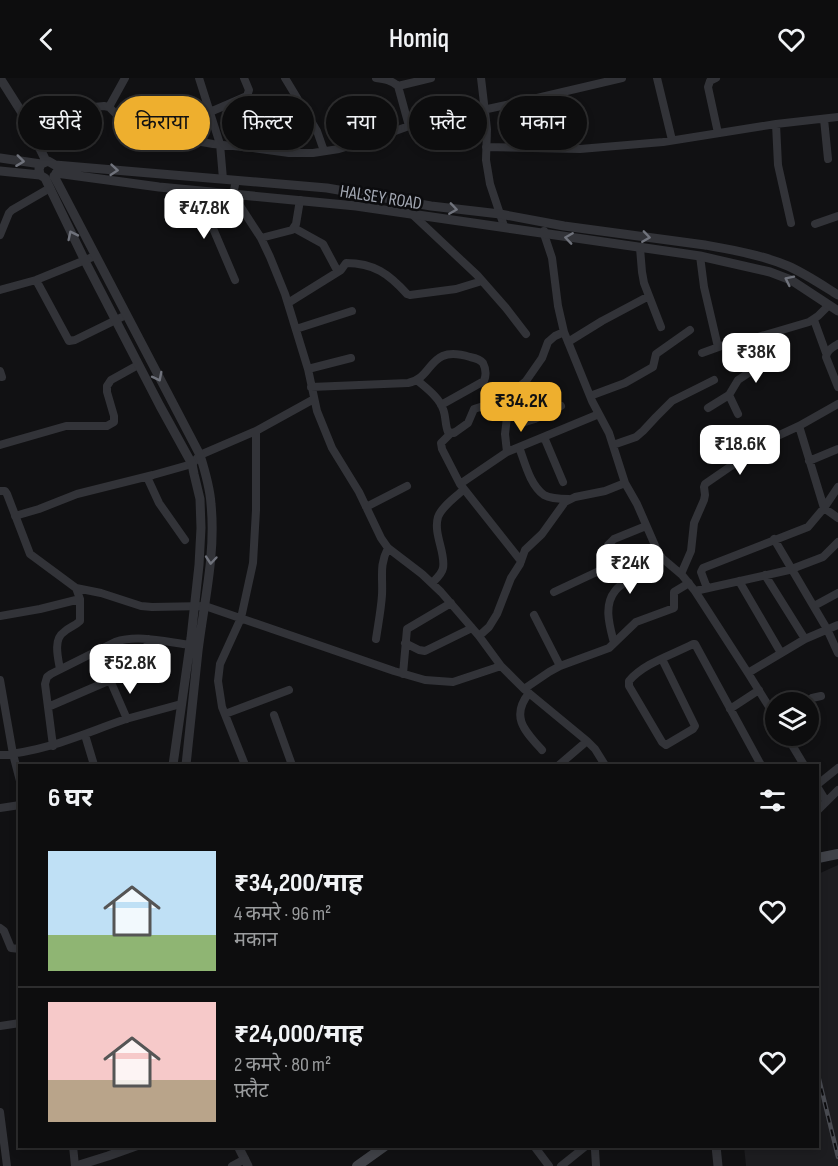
<!DOCTYPE html>
<html lang="hi">
<head>
<meta charset="utf-8">
<style>
  :root { --surface:#0d0d0e; --page:#1b1b1c; --text:#f1f3f6; --muted:#9a9c9e; --line:#2d2d2e; --accent:#eeaf2e }
  body { margin:0; font-family:"Sofia Sans Condensed","Noto Sans Devanagari",sans-serif; background:var(--page); color:var(--text); height:100vh; display:flex; flex-direction:column; font-size:22px; white-space:nowrap }
  * { box-sizing:border-box; margin:0 }
  p { font-size:20px; color:var(--muted) }
  .icon { flex:none; width:33px; height:33px; fill:none; stroke:currentColor; stroke-width:2; stroke-linecap:round; stroke-linejoin:round }
  .map { position:relative; flex:1; overflow:hidden }
  .side { position:absolute; left:18px; top:686px; width:801px; height:384px; display:flex; flex-direction:column; background:var(--surface); border-radius:0px; box-shadow:0 3px 9px #0003,0 0 0 2px var(--line) }
  .side>* { flex:none }
  .hud { position:absolute; left:18px; top:18px; width:802px; height:54px; display:flex; gap:12px }
  .buttons { position:absolute; left:765px; top:614px; display:grid; gap:12px }
  .buttons a { display:grid; place-items:center; width:54px; height:54px; border-radius:50%; background:var(--surface); box-shadow:0 3px 9px #0003,0 0 0 2px var(--line); font-size:30px }
  .price { position:absolute; translate:-50% -51px; padding:0 14px; border-radius:12px; background:#fff; color:#222; font-size:20px; line-height:39px; filter:drop-shadow(0 2px 3px #0008) }
  .price::after { content:''; position:absolute; left:50%; top:36px; width:18px; height:14px; margin-left:-9px; background:inherit; clip-path:polygon(0 0,100% 0,50% 100%) }
  .price.selected { background:var(--accent); color:#111 }
  ul { padding:0; list-style:none }
  li { display:flex; align-items:center; gap:18px; height:150px; padding:0 30px }
  li+li { border-top:2px solid var(--line) }
  li span { display:grid; place-items:center; flex:none; width:168px; height:120px; border-radius:0px; color:#555 }
  li>.icon { margin-inline-start:auto }
  span .icon { width:72px; height:72px; fill:#fffc; stroke-width:1 }
  li b { font-size:26px }
  h2 { display:flex; justify-content:space-between; align-items:center; height:72px; padding:0 30px; font-size:26px }
  .pill { padding:0 21px; border-radius:27px; background:var(--surface); box-shadow:0 3px 9px #0003,0 0 0 2px var(--line); font-size:21px; line-height:54px }
  .pill.selected { background:var(--accent); color:#111 }
  header { display:flex; justify-content:space-between; align-items:center; height:78px; padding:0 30px; background:var(--surface); font-size:27px; font-weight:600 }
  .map>svg:first-child { display:block }
  .built { fill:#1d1d20 }
  .lines { fill:none; stroke-linecap:round; stroke-linejoin:round }
  .minor { stroke:#323338; stroke-width:8 }
  .tertiary { stroke:#323338; stroke-width:9 }
  .secondary { stroke:#404248; stroke-width:10 }
  .rail-casing { stroke:#494b51; stroke-width:4.5 }
  .rail { stroke:#0c0c0e; stroke-width:2; stroke-dasharray:7; stroke-linecap:butt }
  .oneway { stroke:#70737c }
  .labels { text-anchor:middle; stroke-width:5; stroke-linejoin:round; paint-order:stroke }
  .street-label { font-size:18px; fill:#a3a8b3; stroke:#0c0c0e }
</style>
</head>
<body>
<header><svg class="icon" aria-label="back" viewBox="0 0 24 24"><path d="M15 5l-7 7 7 7"/></svg>Homiq<svg class="icon" aria-label="heart" viewBox="0 0 24 24"><path d="M12 20l-8-8c-3-5 5-10 8-4 3-6 11-1 8 4z"/></svg></header>
<div class="map">
<svg width="838" height="1088" viewBox="0 0 838 1088">
  <rect width="100%" height="100%" fill="#111113"/>
  <path class="built" d="M 838,787 L 838,1088 L 746,1088 L 744,1068 L 818,1068 L 818,796 Z"/>
  <g class="lines">
    <path class="minor" d="M 199,0 L 220,66 L 223,101
      M 285,0 L 317,53 L 324,73
      M 376,0 C 385,1 391,2 398,8 L 409,48
      M 481,0 L 487,51 L 486,82 L 490,106 L 504,148
      M 657,0 L 672,62
      M 716,0 L 710,3 L 708,9 L 718,55
      M 398,8 L 431,0
      M 109,29 L 125,0
      M 210,34 L 247,18 L 249,12 L 244,0
      M 24,38 L 42,34 L 104,28 L 109,29 L 124,44 L 139,53 L 213,66 L 253,70 L 289,75 L 313,75 L 339,71 L 373,61 L 409,48 L 520,24 L 622,0
      M 824,41 L 828,81
      M 776,46 L 778,87 L 791,145
      M 486,69 L 580,71 L 663,64 L 776,46 L 838,39
      M 236,102 L 233,117 L 261,160 L 270,179 L 285,216 L 308,291 L 317,333 L 332,370 L 359,414 L 381,460 L 388,470 L 422,496 L 441,514 L 479,558 L 501,588 L 524,611 L 587,663 L 595,671 L 605,687
      M 204,114 L 209,141 L 235,202
      M 412,136 L 477,197 L 506,230 L 526,256
      M 815,146 L 838,138
      M 294,150 L 323,166 L 338,194
      M 544,153 L 544,156 L 552,180 L 558,228 L 564,254 L 592,323 L 609,355 L 625,405 L 637,426 L 657,472 L 662,480 L 682,497 L 695,513
      M 0,157 L 9,135 L 12,132 L 50,110
      M 261,160 L 292,152 L 296,146 L 300,122
      M 640,170 L 642,194 L 644,205 L 661,249
      M 700,178 L 704,209 L 718,269
      M 36,202 L 69,263 L 75,262 L 126,237
      M 0,212 L 36,202 L 95,178
      M 288,225 L 341,192 L 346,185 C 374,185 389,196 407,216 L 410,217 L 456,211 L 482,203
      M 814,242 L 826,275
      M 296,251 L 352,233
      M 568,264 L 602,243 L 649,218
      M 838,266 C 832,270 827,272 826,279 L 838,309
      M 702,275 L 727,266 L 748,262 L 809,244 L 818,238 L 829,227
      M 308,291 L 351,280
      M 0,293 L 2,299
      M 417,302 C 426,310 439,319 443,331 C 446,338 445,347 448,354 L 454,355 L 468,345 L 474,331 L 499,323 L 512,315 L 526,303 L 542,280 L 548,264 L 555,258 L 564,254
      M 311,309 L 408,305 C 435,300 427,266 470,279 C 475,280 480,281 483,285 C 486,291 486,298 484,303 L 441,327
      M 729,317 L 738,336
      M 590,318 L 625,305 L 653,289 L 656,276 L 690,252
      M 504,325 L 507,339 L 505,356 L 507,374
      M 504,326 L 525,344 L 535,341 L 561,328
      M 708,330 L 729,317 L 738,302 L 756,290 L 757,286 L 748,262
      M 799,348 L 824,430 L 838,440
      M 450,356 L 441,365 L 442,371 L 460,406 L 521,483
      M 544,359 L 563,404
      M 0,367 L 66,348 L 107,348 L 114,344 L 114,338 L 107,314 L 107,308 L 111,302 L 138,287
      M 613,367 L 636,359 L 643,353 L 656,339 L 672,323 L 714,302
      M 519,369 C 525,385 530,407 544,417 C 551,421 561,421 569,421
      M 809,383 L 838,371
      M 147,399 L 159,425 L 185,462
      M 460,406 L 507,374 L 599,336
      M 0,413 L 5,413 L 7,416 L 30,476 L 76,510 L 80,521 L 80,543 C 75,548 69,549 64,554 C 53,561 58,580 60,591
      M 366,429 L 407,408
      M 15,438 L 39,431 L 77,416 L 153,397 L 192,386 L 200,377 L 256,353 L 314,321
      M 774,461 L 827,551 L 838,575
      M 681,496 L 691,473 L 694,445 L 704,422 L 705,417 L 704,409 L 705,406 L 734,386 L 743,374 L 799,348 L 838,326
      M 765,497 L 805,561
      M 739,503 L 781,575
      M 432,505 C 436,501 442,496 443,490 C 446,475 433,456 438,439 C 442,428 456,419 464,411
      M 76,510 L 101,515 L 141,528 L 152,529 L 205,528 L 394,593 L 425,602 L 453,604 L 501,588
      M 707,510 L 701,494 L 703,490 L 808,449 L 824,430 L 838,409
      M 554,514 L 601,492 L 604,489 L 608,467 L 614,461 L 646,448
      M 814,528 L 838,515
      M 534,537 L 560,588
      M 0,538 L 40,531 L 80,521
      M 479,558 L 489,549 L 497,536 L 511,500 L 520,486 L 525,472 L 542,456 L 565,424 L 575,419 L 605,413 L 625,405
      M 376,561 C 378,547 381,532 382,517 C 383,499 379,487 388,470
      M 405,565 L 419,572 L 425,573 L 472,550
      M 614,565 C 610,549 603,528 615,513 C 619,507 628,503 634,498 L 633,491 L 638,489 L 637,483 L 657,472
      M 662,581 L 695,648 L 693,651 L 666,667 L 662,664 L 629,608 L 629,603 C 644,585 672,577 693,566 L 695,566 L 761,687
      M 748,595 L 805,561 L 838,547
      M 403,596 L 407,551 L 451,525
      M 0,602 L 13,676 L 20,703
      M 110,602 L 127,641
      M 524,611 L 549,594 L 560,588 L 609,570 L 636,544 L 674,530 L 674,514 L 689,505
      M 529,615 C 510,639 525,653 542,672
      M 807,624 L 812,620 L 821,618
      M 48,629 L 136,591 L 142,585 L 149,561
      M 730,631 L 759,612
      M 225,636 L 289,612
      M 274,637 L 292,687
      M 776,640 L 748,595 L 695,513 L 789,492 L 823,479 L 838,464
      M 85,657 L 94,687
      M 786,657 L 804,687
      M 53,668 L 45,606 L 47,599 L 51,596 L 115,564 C 138,556 166,564 190,567
      M 0,677 C 48,673 82,656 126,641 C 144,636 163,631 181,626
      M 245,687 L 222,629 L 218,603 L 220,586 L 241,540 L 253,485 L 256,432 L 256,353
      M 559,687 L 587,663
      M 818,706 L 838,690
      M 818,710 L 826,723
      M 0,730 L 20,727
      M 818,732 L 838,712
      M 0,850 L 4,853 L 11,870 L 20,871
      M 0,948 L 20,945
      M 0,1034 L 7,1088
      M 73,1068 L 75,1088
      M 534,1068 L 549,1088
      M 596,1068 L 595,1072 L 596,1088
      M 232,1088 L 245,1081
      M 561,1088 L 586,1068"/>
    <path class="tertiary" d="M 0,0 L 24,38 L 46,83
      M 0,80 L 41,86 L 48,83 L 55,87 L 327,110 L 431,128 L 500,136 L 564,148 L 705,167 C 733,172 762,177 788,188 C 806,196 822,207 838,217
      M 41,86 L 39,91 L 40,97 L 45,100 L 85,183 L 160,328 L 192,386 L 194,396 L 200,421 L 201,450 L 199,487 L 191,560 L 173,687
      M 0,93 L 40,97
      M 56,95 L 159,109 L 356,128 L 700,178 L 770,194 L 791,202 L 838,233
      M 54,98 L 200,377 C 205,393 210,410 211,426 C 216,476 204,524 198,573 C 194,611 190,649 186,687
      M 238,1068 L 248,1088
      M 716,1068 L 718,1088
      M 76,1088 L 108,1078 L 136,1068"/>
    <path class="secondary" d="M 818,780 L 838,776
      M 357,1088 L 385,1068"/>
    <defs>
      <path id="rail" d="M 818,997 L 838,1079"/>
    </defs>
    <use href="#rail" class="rail-casing"/>
    <use href="#rail" class="rail"/>
  </g>
  <defs><path id="oneway-chevron" d="M-2-3.5L2.5 0L-2 3.5" fill="none" stroke-width="1.6" stroke-linecap="round" stroke-linejoin="round" transform="scale(1.5)"/></defs>
  <g class="oneway">
    <use href="#oneway-chevron" transform="translate(20 83) rotate(7)"/>
    <use href="#oneway-chevron" transform="translate(114 92) rotate(5)"/>
    <use href="#oneway-chevron" transform="translate(453 131) rotate(8)"/>
    <use href="#oneway-chevron" transform="translate(72 157) rotate(-116)"/>
    <use href="#oneway-chevron" transform="translate(646 159) rotate(8)"/>
    <use href="#oneway-chevron" transform="translate(569 160) rotate(-172)"/>
    <use href="#oneway-chevron" transform="translate(789 202) rotate(-154)"/>
    <use href="#oneway-chevron" transform="translate(158 299) rotate(63)"/>
    <use href="#oneway-chevron" transform="translate(211 482) rotate(95)"/>
  </g>
  <g class="labels">
    <g class="street-label">
      <text transform="translate(381 119) rotate(9)" y="6">HALSEY ROAD</text>
    </g>
  </g>
</svg>
<div class="buttons">
<a><svg class="icon" aria-label="layers" viewBox="0 0 24 24"><path d="M12 4l9 5-9 5-9-5zM3 14l9 5 9-5"/></svg></a>
</div>
<b class="price" style="left:204px;top:162px">₹47.8K</b>
<b class="price" style="left:756px;top:306px">₹38K</b>
<b class="price selected" style="left:521px;top:355px">₹34.2K</b>
<b class="price" style="left:740px;top:398px">₹18.6K</b>
<b class="price" style="left:630px;top:517px">₹24K</b>
<b class="price" style="left:130px;top:617px">₹52.8K</b>
<div class="hud">
<a class="pill">खरीदें</a>
<a class="pill selected">किराया</a>
<a class="pill">फ़िल्टर</a>
<a class="pill">नया</a>
<a class="pill">फ़्लैट</a>
<a class="pill">मकान</a>
</div>
<section class="side">
<h2>6 घर<svg class="icon" aria-label="filters" viewBox="0 0 24 24"><path d="M4 7h16M4 17h16"/><circle cx="9" cy="7" r="2"/><circle cx="15" cy="17" r="2"/></svg></h2>
<ul>
<li><span style="background:linear-gradient(#bfe0f5 70%,#8fb573 0)"><svg class="icon" aria-label="home" viewBox="0 0 24 24"><path d="M3 11l9-7 9 7M6 9v11h12V9"/></svg></span><div><b>₹34,200/माह</b><p>4 कमरे · 96 m²</p><p>मकान</p></div><svg class="icon" aria-label="heart" viewBox="0 0 24 24"><path d="M12 20l-8-8c-3-5 5-10 8-4 3-6 11-1 8 4z"/></svg></li>
<li><span style="background:linear-gradient(#f6c9c9 65%,#b9a48a 0)"><svg class="icon" aria-label="home" viewBox="0 0 24 24"><path d="M3 11l9-7 9 7M6 9v11h12V9"/></svg></span><div><b>₹24,000/माह</b><p>2 कमरे · 80 m²</p><p>फ़्लैट</p></div><svg class="icon" aria-label="heart" viewBox="0 0 24 24"><path d="M12 20l-8-8c-3-5 5-10 8-4 3-6 11-1 8 4z"/></svg></li>
</ul>
</section>
</div>
</body>
</html>
